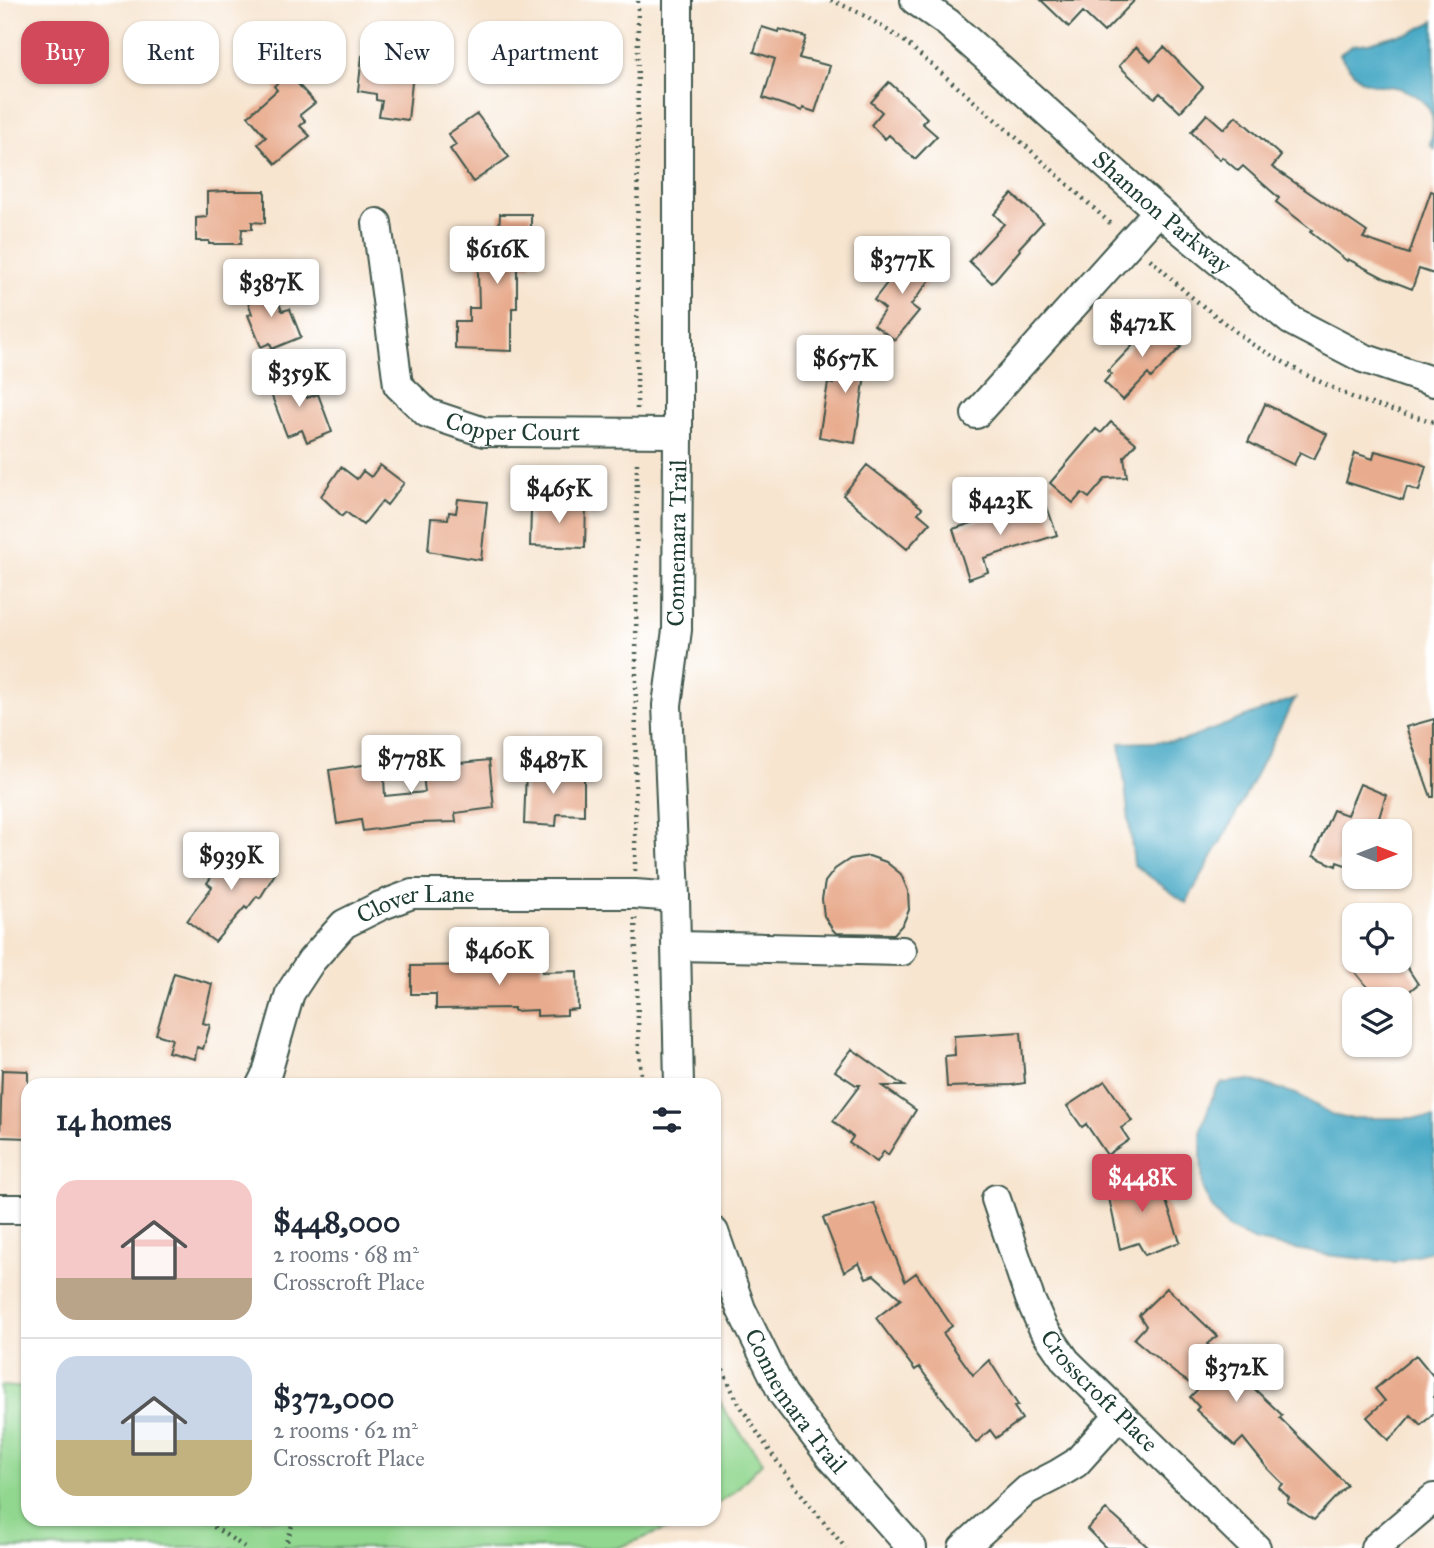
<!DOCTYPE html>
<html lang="en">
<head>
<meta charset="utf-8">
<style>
  :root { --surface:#fff; --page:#f2f2f3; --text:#1f2937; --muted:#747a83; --line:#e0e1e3; --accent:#d1495b }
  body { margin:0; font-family:"IM FELL Great Primer",serif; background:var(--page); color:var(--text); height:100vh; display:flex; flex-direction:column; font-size:26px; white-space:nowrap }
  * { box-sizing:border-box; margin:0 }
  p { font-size:23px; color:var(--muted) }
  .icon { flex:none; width:38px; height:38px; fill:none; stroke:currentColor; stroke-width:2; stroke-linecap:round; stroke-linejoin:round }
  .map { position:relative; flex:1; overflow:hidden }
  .details { position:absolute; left:21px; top:1078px; width:700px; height:448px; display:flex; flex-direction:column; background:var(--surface); border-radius:21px; box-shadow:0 2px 5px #0004 }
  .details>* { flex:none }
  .top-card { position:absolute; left:21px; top:21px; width:700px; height:63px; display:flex; gap:14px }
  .needle { width:46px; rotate:90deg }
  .fabs { position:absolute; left:1342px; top:819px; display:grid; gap:14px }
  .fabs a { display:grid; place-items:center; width:70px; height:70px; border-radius:14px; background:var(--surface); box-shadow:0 2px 5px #0004; font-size:35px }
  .price { position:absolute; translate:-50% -60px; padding:0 16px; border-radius:7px; background:#fff; color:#222; font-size:23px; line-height:46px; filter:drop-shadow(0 2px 4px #0008) }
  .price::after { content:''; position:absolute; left:50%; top:42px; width:21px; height:16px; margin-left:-10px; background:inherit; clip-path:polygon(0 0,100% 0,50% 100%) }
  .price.on { background:var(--accent); color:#fff }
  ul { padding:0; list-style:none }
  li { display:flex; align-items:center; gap:21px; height:175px; padding:0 35px }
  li+li { border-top:2px solid var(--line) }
  li span { display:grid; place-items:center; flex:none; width:196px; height:140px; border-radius:21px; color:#555 }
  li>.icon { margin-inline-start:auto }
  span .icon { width:84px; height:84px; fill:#fffc; stroke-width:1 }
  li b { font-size:30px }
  h2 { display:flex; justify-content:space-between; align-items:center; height:84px; padding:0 35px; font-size:30px }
  .pill { padding:0 24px; border-radius:21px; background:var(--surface); box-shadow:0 2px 5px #0004; font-size:24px; line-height:63px }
  .pill.on { background:var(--accent); color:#fff }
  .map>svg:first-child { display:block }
  .green { fill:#92d790; stroke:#588a62; stroke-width:2 }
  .water { fill:#44a7c4; stroke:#32727c; stroke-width:2 }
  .building { fill:#e8ab8d }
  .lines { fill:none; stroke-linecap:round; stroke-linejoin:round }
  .minor-casing { stroke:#3f564b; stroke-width:32 }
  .path { stroke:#3f564b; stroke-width:4.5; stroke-dasharray:2 5; stroke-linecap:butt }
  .minor { stroke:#fff; stroke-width:28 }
  .labels { text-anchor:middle; stroke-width:5; stroke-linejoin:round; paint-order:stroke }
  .street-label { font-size:24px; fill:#1f3d34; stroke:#fff }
</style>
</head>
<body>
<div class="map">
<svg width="1434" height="1548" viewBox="0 0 1434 1548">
  <rect width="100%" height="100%" fill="#fff"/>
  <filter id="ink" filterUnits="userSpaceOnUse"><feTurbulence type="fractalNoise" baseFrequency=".0143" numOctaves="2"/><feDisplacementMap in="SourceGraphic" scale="14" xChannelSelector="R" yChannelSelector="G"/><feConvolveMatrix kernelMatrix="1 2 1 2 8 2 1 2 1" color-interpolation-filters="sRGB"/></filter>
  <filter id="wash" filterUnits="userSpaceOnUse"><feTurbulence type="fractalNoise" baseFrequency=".00686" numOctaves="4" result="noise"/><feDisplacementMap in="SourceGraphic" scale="28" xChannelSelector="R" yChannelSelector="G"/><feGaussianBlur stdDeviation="1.57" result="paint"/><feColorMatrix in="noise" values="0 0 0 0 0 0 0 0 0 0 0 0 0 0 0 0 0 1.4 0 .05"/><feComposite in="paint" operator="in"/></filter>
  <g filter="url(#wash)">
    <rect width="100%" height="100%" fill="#f7e5d0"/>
    <path class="green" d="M 0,1386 L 28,1388 L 28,1519 L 693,1519 L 617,1548 L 0,1548 Z
      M 714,1390 L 727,1415 L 763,1462 L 734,1492 L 714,1506 Z"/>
    <path class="water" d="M 1434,21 L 1434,149 L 1430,144 C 1432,136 1434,125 1432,116 C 1428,101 1408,89 1394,87 C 1383,85 1371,86 1361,80 C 1355,75 1343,61 1340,54 L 1353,45 L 1369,43 L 1392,36 L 1411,33 Z
      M 1295,698 L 1233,820 L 1186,903 L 1134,865 L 1120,743 L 1183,741 Z
      M 1250,1080 L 1296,1094 L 1333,1115 L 1345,1118 L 1434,1118 L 1434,1250 L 1394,1262 L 1326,1255 L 1256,1241 L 1229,1229 L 1215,1213 L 1203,1190 L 1201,1157 L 1201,1129 L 1215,1090 L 1222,1083 Z"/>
    <g id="blocks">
      <path class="building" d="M 1041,0 L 1135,0 L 1104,32 L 1083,12 L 1069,27 Z
        M 762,27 L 778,32 L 779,29 L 806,37 L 799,58 L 830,66 L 815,112 L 803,108 L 802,111 L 763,98 L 775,59 L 754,52 Z
        M 1136,47 L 1151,61 L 1164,47 L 1203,87 L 1180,112 L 1160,93 L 1155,98 L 1148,93 L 1119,66 Z
        M 362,56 L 414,63 L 408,120 L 379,116 L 382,101 L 376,100 L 376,94 L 358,91 Z
        M 288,73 L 315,103 L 300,115 L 305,121 L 300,126 L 310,136 L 276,164 L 258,144 L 266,137 L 248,116 L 277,90 L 274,86 Z
        M 889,82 L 918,109 L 927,118 L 922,123 L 937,136 L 915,159 L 889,135 L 885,139 L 871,125 L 882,112 L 871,102 Z
        M 477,114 L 509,157 L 473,182 L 450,149 L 456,145 L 448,134 Z
        M 1207,114 L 1224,129 L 1236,116 L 1281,156 L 1272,167 L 1367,232 L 1363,238 L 1409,254 L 1431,191 L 1434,192 L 1434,274 L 1419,269 L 1412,289 L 1384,278 L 1348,259 L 1347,261 L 1310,232 L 1312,230 L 1276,202 L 1279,198 L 1243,166 L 1238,171 L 1222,157 L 1220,160 L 1200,141 L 1191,132 Z
        M 227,191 L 265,191 L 265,223 L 252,222 L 252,229 L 242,229 L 241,244 L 209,244 L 209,241 L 196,241 L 196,218 L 207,217 L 207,192 Z
        M 1012,194 L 1043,222 L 1019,248 L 1020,250 L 992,283 L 969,261 L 1004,224 L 994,214 Z
        M 500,214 L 531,214 L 531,266 L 517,265 L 517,308 L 512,308 L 512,351 L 455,349 L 455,321 L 469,321 L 469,308 L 479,308 L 477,237 L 489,237 L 489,230 L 499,231 Z
        M 910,253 L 935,273 L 911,305 L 919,311 L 895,340 L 874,325 L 885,309 L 874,300 Z
        M 272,286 L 282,311 L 290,309 L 301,337 L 272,349 L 270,343 L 261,347 L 248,315 L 252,314 L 246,296 Z
        M 1150,318 L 1181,347 L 1151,378 L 1148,374 L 1123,400 L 1104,382 L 1111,374 L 1108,371 L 1135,343 L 1130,338 Z
        M 839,343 L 869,348 L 855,443 L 819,437 L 828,383 L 833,384 Z
        M 299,374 L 307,398 L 318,394 L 332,432 L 307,442 L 302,430 L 287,436 L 268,386 Z
        M 1265,404 L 1327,434 L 1314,459 L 1300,452 L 1294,465 L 1248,442 Z
        M 1111,422 L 1136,443 L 1124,457 L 1127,477 L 1106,478 L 1089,498 L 1082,493 L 1073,503 L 1050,483 L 1096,429 L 1101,433 Z
        M 1375,451 L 1416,462 L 1426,466 L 1419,491 L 1407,487 L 1403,500 L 1346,482 L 1355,453 L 1373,459 Z
        M 380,465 L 404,483 L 387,505 L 382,501 L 363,525 L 346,512 L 342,516 L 321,496 L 341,467 L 357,479 L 363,471 L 371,477 Z
        M 867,465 L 922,508 L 918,513 L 930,523 L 907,549 L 843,495 Z
        M 458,499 L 487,502 L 481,560 L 428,551 L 431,518 L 448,519 L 449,512 L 456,513 Z
        M 586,500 L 585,548 L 530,546 L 531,510 L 545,510 L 545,503 Z
        M 1047,507 L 1057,535 L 984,558 L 988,572 L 969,579 L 953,529 L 997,515 L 999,522 Z
        M 1434,719 L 1434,797 L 1431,797 L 1406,727 Z
        M 489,760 L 494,808 L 455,813 L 456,822 L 420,823 L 363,831 L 361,820 L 337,824 L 329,770 L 383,762 L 385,796 L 425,792 L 422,767 Z
        M 526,771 L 584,772 L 584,815 L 557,814 L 556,826 L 524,824 Z
        M 1360,784 L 1386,795 L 1375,831 L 1354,831 L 1354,868 L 1337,862 L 1336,866 L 1313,856 L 1333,810 L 1347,815 Z
        M 236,843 L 276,872 L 260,898 L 257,896 L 247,909 L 245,907 L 215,942 L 187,921 L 212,887 L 207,883 Z
        M 869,856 L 886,862 L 901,874 L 908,891 L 909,910 L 903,924 L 894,934 L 836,933 L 833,930 L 824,916 L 822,899 L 825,882 L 835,869 L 850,859 Z
        M 542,961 L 542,972 L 577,971 L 578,1009 L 567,1010 L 567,1015 L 537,1016 L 537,1010 L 514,1011 L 514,1008 L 436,1009 L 436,994 L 411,994 L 411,966 L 502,965 L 502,963 Z
        M 1346,961 L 1403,961 L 1418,984 L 1400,999 L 1396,999 L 1386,989 L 1377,999 Z
        M 174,973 L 212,984 L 203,1023 L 210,1025 L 203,1049 L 197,1047 L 195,1059 L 168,1052 L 172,1039 L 156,1034 Z
        M 1021,1032 L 1025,1083 L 1012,1085 L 947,1087 L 945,1056 L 955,1055 L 954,1036 Z
        M 852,1049 L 904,1086 L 882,1086 L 916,1110 L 888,1155 L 884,1151 L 877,1162 L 849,1143 L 853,1137 L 833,1121 L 860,1085 L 856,1085 L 835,1071 Z
        M 2,1070 L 28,1071 L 28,1138 L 0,1137 Z
        M 1105,1081 L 1132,1121 L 1121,1128 L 1129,1140 L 1107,1155 L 1086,1124 L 1082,1127 L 1067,1106 Z
        M 1137,1173 L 1140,1180 L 1157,1175 L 1180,1242 L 1145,1255 L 1138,1243 L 1120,1249 L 1106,1184 Z
        M 874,1203 L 905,1281 L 916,1273 L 952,1326 L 943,1333 L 973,1375 L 989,1360 L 1018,1405 L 1014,1407 L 1022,1419 L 996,1438 L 990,1430 L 976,1443 L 919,1367 L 915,1370 L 876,1318 L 901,1299 L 874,1275 L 866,1278 L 859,1263 L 844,1272 L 823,1218 Z
        M 1167,1288 L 1217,1336 L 1207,1344 L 1282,1415 L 1280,1418 L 1347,1485 L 1314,1520 L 1287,1502 L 1289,1498 L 1279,1488 L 1283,1484 L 1268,1469 L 1243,1438 L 1235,1446 L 1196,1410 L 1199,1407 L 1190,1397 L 1198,1389 L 1175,1373 L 1134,1339 L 1146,1326 L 1139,1315 Z
        M 1416,1355 L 1434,1377 L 1434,1413 L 1421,1425 L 1411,1415 L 1397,1432 L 1388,1440 L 1367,1417 L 1385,1401 L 1375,1389 Z
        M 1106,1510 L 1115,1517 L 1149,1548 L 1106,1548 L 1087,1529 Z"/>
    </g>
  </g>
  <g filter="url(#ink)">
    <use href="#blocks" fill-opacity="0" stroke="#3f564b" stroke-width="2"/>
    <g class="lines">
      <defs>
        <g id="minor">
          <path d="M 678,0 L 678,433 L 677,630 L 667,705 L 675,897 L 679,1085"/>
          <path id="s1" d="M 915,0 L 948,23 L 1158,211 L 1290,320 L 1363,358 L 1434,382"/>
          <path id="s2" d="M 377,223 L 398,385 L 427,413 L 484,432 L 678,433"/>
          <path d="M 976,414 L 1158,211"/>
          <path d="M 677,946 L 902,951"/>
          <path id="s3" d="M 261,1085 L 267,1073 L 290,993 L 311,961 L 344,924 L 380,906 L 412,894 L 635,894 L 675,897"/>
          <path id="s4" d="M 996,1199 L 1030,1299 L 1043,1328 L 1066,1361 L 1256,1548"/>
          <path d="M 0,1209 L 28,1209"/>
          <path id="s5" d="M 714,1232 L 741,1309 L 783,1394 L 830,1456 L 912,1548"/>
          <path d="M 963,1548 L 1027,1490 L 1058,1474 L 1076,1463 L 1120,1414"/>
          <path d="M 1375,1548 L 1434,1498"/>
        </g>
      </defs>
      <use href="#minor" class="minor-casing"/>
      <path class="path" d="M 831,0 L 860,13 L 903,40 L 1027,147 L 1112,225
        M 1150,259 L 1189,295 L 1250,343 L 1304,374 L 1358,400 L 1434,422
        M 637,409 L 638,0
        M 635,871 L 637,459
        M 635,918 L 639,1053 L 642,1085
        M 714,1351 C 723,1369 730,1388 740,1405 C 771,1456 807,1504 846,1548
        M 202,1519 L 246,1548
        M 285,1548 L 294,1519"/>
      <use href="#minor" class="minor"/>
    </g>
  </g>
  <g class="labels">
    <g class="street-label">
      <text dy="8" stroke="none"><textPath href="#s1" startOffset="326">Shannon Parkway</textPath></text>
      <text dy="8" stroke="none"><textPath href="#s2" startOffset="292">Copper Court</textPath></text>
      <text transform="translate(677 543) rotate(-89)" y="8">Connemara Trail</text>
      <text dy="8" stroke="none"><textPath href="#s3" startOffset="261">Clover Lane</textPath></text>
      <text dy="8" stroke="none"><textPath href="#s4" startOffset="222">Crosscroft Place</textPath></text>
      <text dy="8" stroke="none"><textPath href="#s5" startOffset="189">Connemara Trail</textPath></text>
    </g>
  </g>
</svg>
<div class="fabs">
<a><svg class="needle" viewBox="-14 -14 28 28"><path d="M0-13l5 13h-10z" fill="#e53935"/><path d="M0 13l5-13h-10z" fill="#747a83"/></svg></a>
<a><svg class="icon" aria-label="locate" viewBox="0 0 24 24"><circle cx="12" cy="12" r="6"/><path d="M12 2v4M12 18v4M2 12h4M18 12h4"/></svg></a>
<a><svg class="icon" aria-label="layers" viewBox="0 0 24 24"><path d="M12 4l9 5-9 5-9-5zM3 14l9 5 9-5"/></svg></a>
</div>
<b class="price" style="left:497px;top:286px">$616K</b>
<b class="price" style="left:902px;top:296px">$377K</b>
<b class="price" style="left:271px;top:319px">$387K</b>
<b class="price" style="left:1142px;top:359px">$472K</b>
<b class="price" style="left:845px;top:395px">$657K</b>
<b class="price" style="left:299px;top:409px">$359K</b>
<b class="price" style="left:559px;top:525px">$465K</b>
<b class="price" style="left:1000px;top:537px">$423K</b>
<b class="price" style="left:411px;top:795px">$778K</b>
<b class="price" style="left:553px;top:796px">$487K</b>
<b class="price" style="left:231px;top:892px">$939K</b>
<b class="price" style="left:499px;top:987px">$460K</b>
<b class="price on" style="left:1142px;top:1214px">$448K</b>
<b class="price" style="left:1236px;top:1404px">$372K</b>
<div class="top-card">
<a class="pill on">Buy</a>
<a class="pill">Rent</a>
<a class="pill">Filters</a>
<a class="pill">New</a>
<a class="pill">Apartment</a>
</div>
<section class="details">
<h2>14 homes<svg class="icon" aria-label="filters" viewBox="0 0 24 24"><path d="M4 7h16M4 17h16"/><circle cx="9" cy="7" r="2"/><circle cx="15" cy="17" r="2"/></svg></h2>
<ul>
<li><span style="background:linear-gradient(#f6c9c9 70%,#b9a48a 0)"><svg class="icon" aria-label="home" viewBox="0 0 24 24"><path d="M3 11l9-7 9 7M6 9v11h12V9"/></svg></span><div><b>$448,000</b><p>2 rooms · 68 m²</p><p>Crosscroft Place</p></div></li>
<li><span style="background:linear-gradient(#c9d6e8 60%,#c2b280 0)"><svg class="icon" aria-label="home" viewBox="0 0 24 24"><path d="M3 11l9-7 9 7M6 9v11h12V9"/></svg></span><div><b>$372,000</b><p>2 rooms · 62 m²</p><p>Crosscroft Place</p></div></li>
</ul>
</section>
</div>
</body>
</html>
